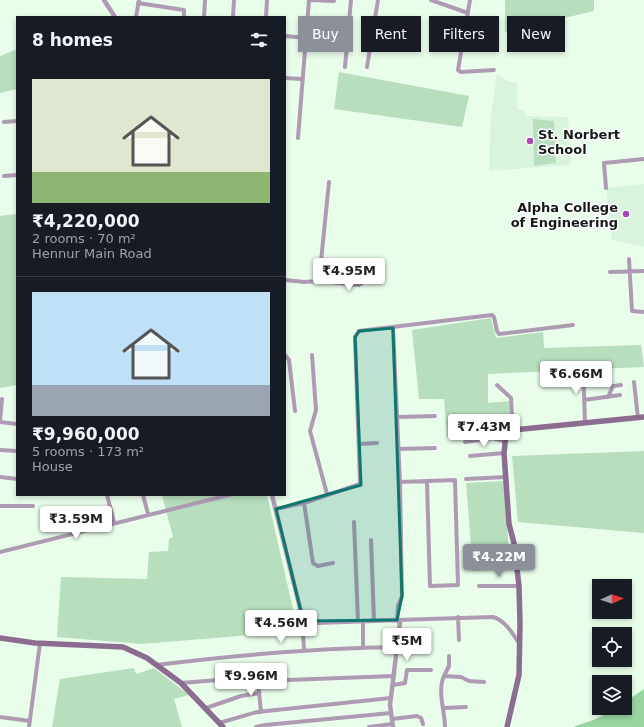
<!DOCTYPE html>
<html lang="en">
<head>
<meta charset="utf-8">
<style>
  :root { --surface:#171b24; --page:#242831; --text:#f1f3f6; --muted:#9ea1a6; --line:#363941; --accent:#8c9099 }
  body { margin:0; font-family:"DejaVu Sans",sans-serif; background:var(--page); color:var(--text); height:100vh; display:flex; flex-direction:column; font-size:15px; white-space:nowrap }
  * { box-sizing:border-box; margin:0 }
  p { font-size:13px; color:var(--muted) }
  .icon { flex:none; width:22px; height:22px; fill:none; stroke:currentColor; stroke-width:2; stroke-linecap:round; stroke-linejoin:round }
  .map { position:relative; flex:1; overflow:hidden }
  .drawer { position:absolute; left:16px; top:16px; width:270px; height:480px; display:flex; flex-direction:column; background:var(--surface); border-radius:0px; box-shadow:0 2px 6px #0003 }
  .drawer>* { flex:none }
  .guide { position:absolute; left:298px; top:16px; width:286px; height:36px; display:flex; gap:8px }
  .needle { width:26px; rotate:86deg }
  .controls { position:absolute; left:592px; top:579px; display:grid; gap:8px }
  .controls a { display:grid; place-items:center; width:40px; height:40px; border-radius:0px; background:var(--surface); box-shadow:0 2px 6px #0003; font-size:20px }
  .price { position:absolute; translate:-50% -34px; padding:0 9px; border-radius:4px; background:#fff; color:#222; font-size:13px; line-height:26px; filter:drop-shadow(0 1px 2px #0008) }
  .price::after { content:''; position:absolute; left:50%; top:24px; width:12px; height:9px; margin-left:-6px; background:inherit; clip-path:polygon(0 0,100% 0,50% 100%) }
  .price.selected { background:var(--accent); color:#fff }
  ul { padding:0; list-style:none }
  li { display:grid; align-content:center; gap:8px; height:212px; padding:0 16px }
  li+li { border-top:1px solid var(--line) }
  li span { display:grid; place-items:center; height:124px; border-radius:0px; color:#555 }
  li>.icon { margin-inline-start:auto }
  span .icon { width:72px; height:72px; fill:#fffc; stroke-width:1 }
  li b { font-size:17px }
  h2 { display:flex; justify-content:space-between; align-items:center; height:48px; padding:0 16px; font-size:17px }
  .chip { padding:0 14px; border-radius:0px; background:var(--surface); box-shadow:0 2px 6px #0003; font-size:14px; line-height:36px }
  .chip.selected { background:var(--accent); color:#fff }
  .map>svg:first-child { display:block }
  .built { fill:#d9f4dd }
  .green { fill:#b7debd }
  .water { fill:#97d5a1 }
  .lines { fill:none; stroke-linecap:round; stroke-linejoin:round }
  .minor { stroke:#af9ab3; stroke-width:4 }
  .tertiary { stroke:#af9ab3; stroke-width:4.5 }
  .secondary { stroke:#8c6d91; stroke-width:5.5 }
  .marked { fill:#0f766e; fill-opacity:0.2; stroke:#0f766e; stroke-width:3; stroke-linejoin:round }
  .poi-dot { fill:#a449b5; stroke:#fff; stroke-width:1.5 }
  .labels { text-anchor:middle; stroke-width:3; stroke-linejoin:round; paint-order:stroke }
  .poi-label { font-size:13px; font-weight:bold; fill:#131b14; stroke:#fff; text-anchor:start }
</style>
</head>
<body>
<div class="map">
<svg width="644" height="727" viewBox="0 0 644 727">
  <rect width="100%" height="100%" fill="#e9fdeb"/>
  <path class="built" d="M 497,74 L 507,81 L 517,83 L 517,109 L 525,112 L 525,116 L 568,117 L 571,165 L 489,171 L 491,115 Z
    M 644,184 L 644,247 L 612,240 L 606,188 Z"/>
  <path class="green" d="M 505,0 L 594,0 L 594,11 L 505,32 Z
    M 17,49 L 17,89 L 0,93 L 0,56 Z
    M 339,72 L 469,96 L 462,127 L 334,109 Z
    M 533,119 L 554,121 L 556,163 L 534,166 Z
    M 17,214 L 17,385 L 0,388 L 0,216 Z
    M 491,318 L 496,338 L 543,332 L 544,348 L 641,345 L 644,367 L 488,374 L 488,403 L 510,401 L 512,428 L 447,437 L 444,399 L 419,399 L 412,330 Z
    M 644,451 L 644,533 L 518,522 L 512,456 Z
    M 504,481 L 510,569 L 473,571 L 466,483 Z
    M 162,495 L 267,495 L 298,631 L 142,644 L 57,637 L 61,577 L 147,579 L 149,552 L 168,551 L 169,539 L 173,537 Z
    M 134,668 L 136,674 L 154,668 L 189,695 L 174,699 L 182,727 L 52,727 L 60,679 Z"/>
  <path class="water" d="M 644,689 L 644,727 L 573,727 L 596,719 L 615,708 L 625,708 L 625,702 Z"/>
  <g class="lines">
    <path class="minor" d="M 431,0 L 468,13
      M 470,0 L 458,70 L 461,72 L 494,70
      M 138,3 L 184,10 L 184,17
      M 136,17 L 139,0
      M 204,17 L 205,0
      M 233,17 L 234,0
      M 266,17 L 267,0
      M 285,36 L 348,42
      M 345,67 L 351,0
      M 367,67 L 378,0
      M 285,78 L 302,79
      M 4,122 L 17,121
      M 298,138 L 309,0 L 334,1
      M 4,176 L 17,175
      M 606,188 L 604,163 L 644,159
      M 629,259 L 632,311 L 644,312
      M 321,262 L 339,266
      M 610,272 L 644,271
      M 285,280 L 304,282 L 319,281 L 329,182
      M 319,281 L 359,285 L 362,283 L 365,276
      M 393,328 L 400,482 L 402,596 L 398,606 L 397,620 L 493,617 C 506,621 512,633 519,643
      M 285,355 L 289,360 L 295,411
      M 312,355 L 316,410 L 310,431 L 327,494
      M 583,365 L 585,423
      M 634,382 L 638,418
      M 497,385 L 511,398 L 513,430
      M 608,397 L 613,386 L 621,385
      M 584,400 L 620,395
      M 397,417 L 435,416
      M 0,421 L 2,399
      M 0,422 L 17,424
      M 465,442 L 493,438 L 504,441
      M 359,444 L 377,443
      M 398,449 L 435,448
      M 0,450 L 17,451
      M 470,456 L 504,453
      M 0,477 L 17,479
      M 466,479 L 506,477
      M 400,482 L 455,480 L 458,585 L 430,586 L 427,482
      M 107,495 L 114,522
      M 143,495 L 148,514
      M 304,503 L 313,563 L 318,566 L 333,563
      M 0,506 L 33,506
      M 276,509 L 304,503 L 360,484 L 355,337 L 359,331 L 492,315 L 494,317 L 497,331 L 499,334 L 573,325
      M 354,522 L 358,621
      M 371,540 L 374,621
      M 0,552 L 229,495
      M 479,586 L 519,586
      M 302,616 L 304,650
      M 458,617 L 459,640
      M 363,647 L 363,621
      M 156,665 C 237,655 317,648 399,647
      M 444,676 L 449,666 L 449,656
      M 288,680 L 394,676
      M 258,682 L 261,712
      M 181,683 L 230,679
      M 393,685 L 405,683 L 407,670 L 431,670
      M 206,708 L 241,696 L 259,693
      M 444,708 L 466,707
      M 0,717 L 30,721
      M 392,719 L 417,716 L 421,718 L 423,724
      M 219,723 L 257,712 L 391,698
      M 29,727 L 40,643
      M 256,727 L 265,725 L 391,713
      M 369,727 L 392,724
      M 445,727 C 445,711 437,691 444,676 L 461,677 L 469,681 L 484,682"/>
    <path class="tertiary" d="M 104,0 L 115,17
      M 272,495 L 302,616 L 310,623 L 397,620 L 400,623 L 390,705 L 393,727"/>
    <path class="secondary" d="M 0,638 L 35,643 L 123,647 L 147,658 L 181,683 L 223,727
      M 507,727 L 519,675 L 520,624 L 519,586 L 514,543 L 509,524 L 504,453 L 506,435 L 513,430 L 644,417"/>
  </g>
  <path class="marked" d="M 393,328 L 402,596 L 397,620 L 306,621 L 302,616 L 276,509 L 361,485 L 355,337 L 359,331 Z"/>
  <g class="poi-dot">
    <circle cx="530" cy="141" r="4"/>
    <circle cx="626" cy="214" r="4"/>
  </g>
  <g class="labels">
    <g class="poi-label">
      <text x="538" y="139">St. Norbert<tspan x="538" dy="15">School</tspan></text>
      <text x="618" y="212" text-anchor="end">Alpha College<tspan x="618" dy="15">of Engineering</tspan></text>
    </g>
  </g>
</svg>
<div class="controls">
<a><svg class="needle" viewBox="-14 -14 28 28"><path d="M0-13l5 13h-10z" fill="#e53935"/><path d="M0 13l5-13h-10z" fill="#9ea1a6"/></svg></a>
<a><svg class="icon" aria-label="locate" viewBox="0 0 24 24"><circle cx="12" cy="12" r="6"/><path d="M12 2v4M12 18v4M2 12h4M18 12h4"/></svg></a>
<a><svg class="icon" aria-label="layers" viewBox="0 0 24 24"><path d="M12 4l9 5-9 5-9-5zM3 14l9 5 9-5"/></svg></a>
</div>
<b class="price" style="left:349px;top:292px">₹4.95M</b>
<b class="price" style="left:576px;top:395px">₹6.66M</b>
<b class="price" style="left:484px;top:448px">₹7.43M</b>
<b class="price" style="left:76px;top:540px">₹3.59M</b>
<b class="price selected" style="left:499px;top:578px">₹4.22M</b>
<b class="price" style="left:281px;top:644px">₹4.56M</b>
<b class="price" style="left:407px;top:662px">₹5M</b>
<b class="price" style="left:251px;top:697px">₹9.96M</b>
<div class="guide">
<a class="chip selected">Buy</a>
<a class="chip">Rent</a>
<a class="chip">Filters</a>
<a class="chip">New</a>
</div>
<section class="drawer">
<h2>8 homes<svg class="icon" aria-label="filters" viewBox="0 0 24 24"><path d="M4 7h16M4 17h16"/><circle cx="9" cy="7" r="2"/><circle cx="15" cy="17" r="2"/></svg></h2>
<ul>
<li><span style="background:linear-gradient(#dfe7d0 75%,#8fb573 0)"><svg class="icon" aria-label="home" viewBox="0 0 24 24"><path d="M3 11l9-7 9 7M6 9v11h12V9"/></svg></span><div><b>₹4,220,000</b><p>2 rooms · 70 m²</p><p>Hennur Main Road</p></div></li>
<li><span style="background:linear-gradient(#bfe0f5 75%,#9aa5b1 0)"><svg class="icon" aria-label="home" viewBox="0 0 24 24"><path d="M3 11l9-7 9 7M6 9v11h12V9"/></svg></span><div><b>₹9,960,000</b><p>5 rooms · 173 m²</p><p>House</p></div></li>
</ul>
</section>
</div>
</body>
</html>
